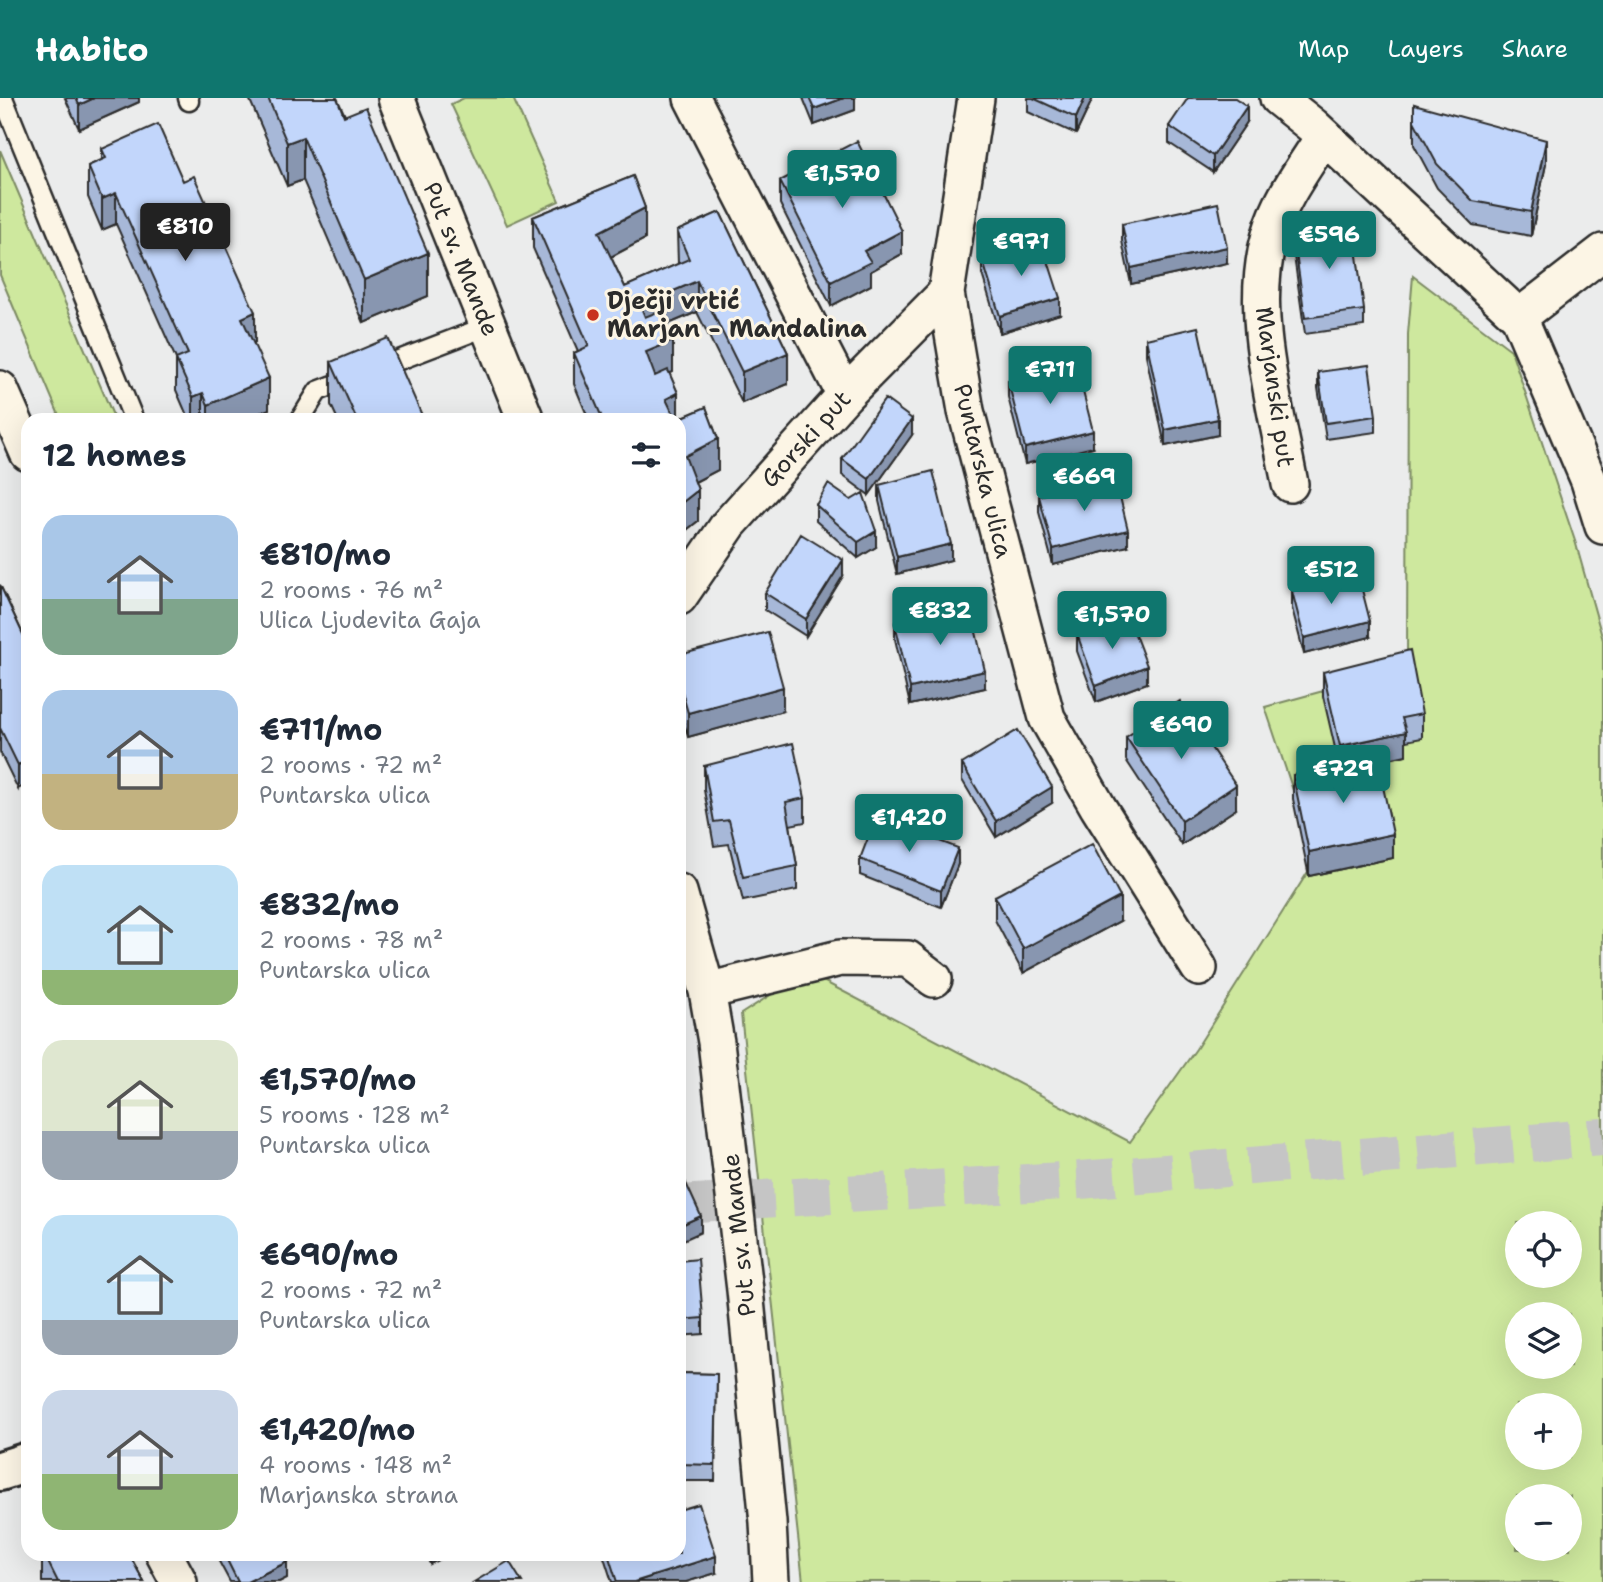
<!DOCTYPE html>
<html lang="en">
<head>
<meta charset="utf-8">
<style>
  :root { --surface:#fff; --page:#f2f2f3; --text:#1f2937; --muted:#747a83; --accent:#0f766e }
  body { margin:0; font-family:"Shantell Sans",sans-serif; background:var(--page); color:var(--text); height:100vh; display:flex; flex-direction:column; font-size:26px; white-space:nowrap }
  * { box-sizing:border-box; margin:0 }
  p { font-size:23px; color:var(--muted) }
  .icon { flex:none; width:38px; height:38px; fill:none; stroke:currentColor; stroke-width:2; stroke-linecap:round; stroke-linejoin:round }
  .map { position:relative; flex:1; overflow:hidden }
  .details { position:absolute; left:21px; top:315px; width:665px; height:1148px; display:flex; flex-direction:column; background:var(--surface); border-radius:21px; box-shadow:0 7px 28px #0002 }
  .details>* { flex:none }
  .buttons { position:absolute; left:1505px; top:1113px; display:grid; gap:14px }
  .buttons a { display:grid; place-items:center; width:77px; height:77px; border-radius:50%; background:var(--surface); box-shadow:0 7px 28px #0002; font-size:35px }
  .price { position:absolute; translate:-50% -60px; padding:0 16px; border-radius:7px; background:var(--accent); color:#fff; font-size:23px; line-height:46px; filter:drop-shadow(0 2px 4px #0008) }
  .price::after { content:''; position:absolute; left:50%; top:42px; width:21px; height:16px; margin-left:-10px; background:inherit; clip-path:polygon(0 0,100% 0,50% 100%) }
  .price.active { background:#222; color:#fff }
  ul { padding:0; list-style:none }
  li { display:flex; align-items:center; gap:21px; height:175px; padding:0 21px }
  li span { display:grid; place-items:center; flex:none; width:196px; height:140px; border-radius:21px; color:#555 }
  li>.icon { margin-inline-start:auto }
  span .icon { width:84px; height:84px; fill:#fffc; stroke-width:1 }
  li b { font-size:30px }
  h2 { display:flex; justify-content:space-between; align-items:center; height:84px; padding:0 21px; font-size:30px }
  header { display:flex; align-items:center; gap:42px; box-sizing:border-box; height:98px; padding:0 35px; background:var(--accent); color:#fff }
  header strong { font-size:33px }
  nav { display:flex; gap:38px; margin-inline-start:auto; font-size:24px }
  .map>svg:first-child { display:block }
  .green { fill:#cee89e; stroke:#7c8a64; stroke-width:2; fill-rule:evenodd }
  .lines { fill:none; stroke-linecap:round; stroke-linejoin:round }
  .secondary-tunnel { stroke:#c5c5c5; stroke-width:38; stroke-dasharray:38 19; stroke-linecap:butt }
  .lane-casing { stroke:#2b2b2b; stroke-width:23 }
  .street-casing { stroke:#2b2b2b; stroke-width:40 }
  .secondary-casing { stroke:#2b2b2b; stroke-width:44 }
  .lane { stroke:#fcf5e5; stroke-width:18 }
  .street { stroke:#fcf5e5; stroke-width:35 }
  .secondary { stroke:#fcf5e5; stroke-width:38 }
  .wall { fill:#a7b8d8; stroke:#2b2b2b; stroke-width:2 }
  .shaded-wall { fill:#8896b0; stroke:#2b2b2b; stroke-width:2 }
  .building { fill:#c2d6fb; stroke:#2b2b2b; stroke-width:2 }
  .poi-dot { fill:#c8321e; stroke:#fcf5e5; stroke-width:2.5 }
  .labels { text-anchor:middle; stroke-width:6; stroke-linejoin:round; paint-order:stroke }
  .street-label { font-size:24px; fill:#2b2b2b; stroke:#fcf5e5 }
  .poi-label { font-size:24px; font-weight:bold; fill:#2b2b2b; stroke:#fcf5e5; text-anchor:start }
</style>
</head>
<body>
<header>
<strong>Habito</strong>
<nav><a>Map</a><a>Layers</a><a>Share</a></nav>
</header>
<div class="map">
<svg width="1603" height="1484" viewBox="0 0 1603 1484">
  <rect width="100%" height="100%" fill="#ebecec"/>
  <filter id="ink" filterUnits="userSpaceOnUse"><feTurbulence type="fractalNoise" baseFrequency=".0143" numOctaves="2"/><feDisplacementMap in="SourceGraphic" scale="14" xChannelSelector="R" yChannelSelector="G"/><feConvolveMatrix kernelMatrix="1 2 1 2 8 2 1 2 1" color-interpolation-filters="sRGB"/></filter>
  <g filter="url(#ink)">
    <path class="green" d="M 464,0 L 513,0 L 559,103 L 507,127 L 451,6 Z
      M 0,52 L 115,322 L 61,322 L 0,177 Z
      M 1413,178 L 1511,252 L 1576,446 L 1603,542 L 1603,1484 L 803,1484 L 741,916 L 806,874 L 1130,1044 L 1196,951 L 1316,761 L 1265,609 L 1407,570 L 1408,236 ZM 1517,1125 L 1570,1125 L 1570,1178 L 1517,1178 ZM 1517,1216 L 1570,1216 L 1570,1269 L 1517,1269 ZM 1517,1307 L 1570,1307 L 1570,1360 L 1517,1360 ZM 1517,1398 L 1570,1398 L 1570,1451 L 1517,1451 Z"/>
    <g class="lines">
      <path class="secondary-tunnel" d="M 679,1106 L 1080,1082 L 1603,1039"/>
      <defs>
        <path id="lane" d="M 3,0 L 134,322
          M 188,0 L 189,3
          M 300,322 L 318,293 L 488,228"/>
        <path id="street" d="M 396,0 L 526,322
          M 692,0 L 845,297
          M 976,0 L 946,195 L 966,313 L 1047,620 L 1098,709 L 1199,870
          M 1278,0 L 1313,28 L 1519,219 L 1589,383 L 1603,428
          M 1519,219 L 1603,154
          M 0,291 L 28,355
          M 1290,386 C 1276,309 1247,214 1270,137 C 1280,101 1304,70 1324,38
          M 679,499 L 729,426 L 845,297 L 946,195
          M 679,794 L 707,893 L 716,944 L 745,1192 L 768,1424 L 771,1484
          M 707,893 L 840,860 L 908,861 L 934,881
          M 164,1456 L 179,1484"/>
        <path id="secondary" d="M 0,1373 L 28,1364"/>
      </defs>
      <use href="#lane" class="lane-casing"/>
      <use href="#street" class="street-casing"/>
      <use href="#secondary" class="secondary-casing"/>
      <use href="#lane" class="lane"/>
      <use href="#street" class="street"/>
      <use href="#secondary" class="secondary"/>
    </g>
    <path class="wall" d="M 65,0 L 139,0 L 139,4 L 79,31 Z
      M 249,0 L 337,0 L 428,198 L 364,225 L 303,82 L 287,88 Z
      M 803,0 L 855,0 L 855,12 L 814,27 Z
      M 1028,0 L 1093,0 L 1076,36 L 1028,14 Z
      M 1414,6 L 1546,66 L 1531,138 L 1473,127 L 1437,90 L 1414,47 Z
      M 1247,24 L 1213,74 L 1169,45 L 1169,28 Z
      M 102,51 L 255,245 L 253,246 L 269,311 L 244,322 L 189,322 L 176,292 L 176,261 L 116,126 L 102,132 L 88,99 L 88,68 L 102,62 Z
      M 633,78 L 645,110 L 645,141 L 611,159 L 625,189 L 678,166 L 677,133 L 720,114 L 788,255 L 788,286 L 742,305 L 697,214 L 666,227 L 673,243 L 673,274 L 669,275 L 678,295 L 678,321 L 706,309 L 718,341 L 718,372 L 695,384 L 698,392 L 698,423 L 679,438 L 679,322 L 589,322 L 574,286 L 574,255 L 578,253 L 533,150 L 533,119 Z
      M 780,83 L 902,156 L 871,173 L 871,187 L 831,208 L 780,106 Z
      M 1122,126 L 1227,165 L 1131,186 L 1122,143 Z
      M 1293,134 L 1364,212 L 1364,228 L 1305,236 L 1293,151 Z
      M 982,160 L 1060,216 L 1000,235 L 982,176 Z
      M 1146,241 L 1218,337 L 1165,348 L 1146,257 Z
      M 331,264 L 424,322 L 338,322 L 331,307 Z
      M 1318,274 L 1376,318 L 1376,334 L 1326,341 L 1318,290 Z
      M 1008,283 L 1093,349 L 1025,366 L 1008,299 Z
      M 912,337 L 869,397 L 842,377 L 842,361 Z
      M 879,387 L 951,462 L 897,476 L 879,403 Z
      M 1039,398 L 1128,448 L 1053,467 L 1039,414 Z
      M 816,407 L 876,449 L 858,460 L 816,423 Z
      M 843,478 L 806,538 L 765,512 L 765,495 Z
      M 0,487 L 28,547 L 18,691 L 0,654 Z
      M 1292,493 L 1370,539 L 1304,556 L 1292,510 Z
      M 895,525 L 985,590 L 910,607 L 895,541 Z
      M 1077,536 L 1147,585 L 1096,604 L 1077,553 Z
      M 679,557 L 783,613 L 688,639 L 679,607 Z
      M 1323,574 L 1422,616 L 1422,640 L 1406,643 L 1406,657 L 1377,664 L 1393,760 L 1309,778 L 1293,701 L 1293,677 L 1339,667 L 1323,598 Z
      M 1126,639 L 1236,711 L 1182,747 L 1126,662 Z
      M 962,666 L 1052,705 L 996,739 L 962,682 Z
      M 704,668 L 805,700 L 805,724 L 790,727 L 797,768 L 797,792 L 743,803 L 729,746 L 714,748 L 704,692 Z
      M 860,761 L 958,766 L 941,809 L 860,777 Z
      M 995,798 L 1120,823 L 1023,875 L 995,822 Z
      M 679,1163 L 703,1220 L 703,1236 L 679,1238 Z
      M 679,1275 L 717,1276 L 715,1383 L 679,1383 Z
      M 42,1456 L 129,1456 L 144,1484 L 42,1484 Z
      M 215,1456 L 283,1456 L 287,1480 L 279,1484 L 230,1484 Z
      M 425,1456 L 449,1456 L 430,1466 Z
      M 603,1456 L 679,1456 L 716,1475 L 686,1484 L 612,1484 Z"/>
    <path class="shaded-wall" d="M 94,0 L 139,0 L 139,4 L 79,31 L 79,7 Z
      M 844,0 L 855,0 L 855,12 L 814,27 L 814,11 Z
      M 1085,0 L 1093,0 L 1076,36 L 1076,20 Z
      M 1247,8 L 1247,24 L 1213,74 L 1213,58 Z
      M 303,39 L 303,82 L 287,88 L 287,45 Z
      M 1546,42 L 1546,66 L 1531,138 L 1531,114 Z
      M 116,95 L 116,126 L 102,132 L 102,101 Z
      M 645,110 L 645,141 L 599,165 L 599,134 Z
      M 902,133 L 902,156 L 871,173 L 871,187 L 831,208 L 831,184 L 864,153 Z
      M 1227,149 L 1227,165 L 1131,186 L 1131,170 Z
      M 428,155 L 428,198 L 364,225 L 364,182 Z
      M 697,183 L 697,214 L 640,238 L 640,207 Z
      M 1060,200 L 1060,216 L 1000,235 L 1000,218 Z
      M 255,214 L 255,245 L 242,251 L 242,220 Z
      M 673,243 L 673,274 L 646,285 L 646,254 Z
      M 788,255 L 788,286 L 742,305 L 742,274 Z
      M 269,280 L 269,311 L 244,322 L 208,322 L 208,307 Z
      M 203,295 L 203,322 L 193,322 L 193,299 Z
      M 678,295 L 678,322 L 666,322 L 666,301 Z
      M 912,321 L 912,337 L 869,397 L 869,381 Z
      M 1218,321 L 1218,337 L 1165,348 L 1165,332 Z
      M 1093,333 L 1093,349 L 1025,366 L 1025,350 Z
      M 718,341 L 718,372 L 685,389 L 685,358 Z
      M 698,392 L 698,423 L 679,438 L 679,407 Z
      M 1128,432 L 1128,448 L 1053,467 L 1053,451 Z
      M 876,433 L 876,449 L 858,460 L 858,444 Z
      M 951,446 L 951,462 L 897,476 L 897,459 Z
      M 843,462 L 843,478 L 806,538 L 806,521 Z
      M 1370,523 L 1370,539 L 1304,556 L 1304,540 Z
      M 1147,568 L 1147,585 L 1096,604 L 1096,588 Z
      M 985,573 L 985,590 L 910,607 L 910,590 Z
      M 783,589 L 783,613 L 688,639 L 688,615 Z
      M 1406,634 L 1406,657 L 1340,672 L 1340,648 Z
      M 28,662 L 28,686 L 18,691 L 18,667 Z
      M 1236,687 L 1236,711 L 1182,747 L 1182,723 Z
      M 1052,689 L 1052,705 L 996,739 L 996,723 Z
      M 1393,736 L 1393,760 L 1309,778 L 1309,754 Z
      M 958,750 L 958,766 L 941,809 L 941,793 Z
      M 1120,799 L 1120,823 L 1023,875 L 1023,851 Z
      M 701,1118 L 701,1134 L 679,1144 L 679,1128 Z
      M 430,1456 L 449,1456 L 430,1466 Z
      M 716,1458 L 716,1475 L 686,1484 L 634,1484 Z
      M 287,1464 L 287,1480 L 279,1484 L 247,1484 Z"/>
    <path class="building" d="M 76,0 L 94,0 L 79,7 Z
      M 268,0 L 337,0 L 344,18 L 366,9 L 428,155 L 364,182 L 303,39 L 287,45 Z
      M 809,0 L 844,0 L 814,11 Z
      M 1033,0 L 1085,0 L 1076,20 Z
      M 1188,0 L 1235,0 L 1247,8 L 1213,58 L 1169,28 Z
      M 1414,6 L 1546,42 L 1531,114 L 1473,103 L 1437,66 L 1414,23 Z
      M 158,26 L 183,83 L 194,78 L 255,214 L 242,220 L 269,280 L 208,307 L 203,295 L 193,299 L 176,261 L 188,256 L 116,95 L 102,101 L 88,68 L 106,60 L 102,51 Z
      M 857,43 L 902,133 L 864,153 L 871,164 L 831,184 L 780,83 Z
      M 633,78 L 645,110 L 599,134 L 625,189 L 689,161 L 677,133 L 720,114 L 788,255 L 742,274 L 697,183 L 640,207 L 645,219 L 660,213 L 673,243 L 646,254 L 655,278 L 668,272 L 678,295 L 666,301 L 676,322 L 603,322 L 574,255 L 589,248 L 533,119 Z
      M 1218,105 L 1227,149 L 1131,170 L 1122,126 Z
      M 1353,126 L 1364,212 L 1305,220 L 1293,134 Z
      M 1041,141 L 1060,200 L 1000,218 L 982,160 Z
      M 1198,229 L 1218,321 L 1165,332 L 1146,241 Z
      M 388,240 L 424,322 L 357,322 L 331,264 Z
      M 1076,266 L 1093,333 L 1025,350 L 1008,283 Z
      M 1369,267 L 1376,318 L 1326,325 L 1318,274 Z
      M 885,301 L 912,321 L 869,381 L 842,361 Z
      M 706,309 L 718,341 L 685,358 L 698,392 L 679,407 L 679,322 L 676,322 Z
      M 933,373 L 951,446 L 897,459 L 879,387 Z
      M 1115,378 L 1128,432 L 1053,451 L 1039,398 Z
      M 828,386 L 851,402 L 863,395 L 876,433 L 858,444 L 816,407 Z
      M 801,436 L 843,462 L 806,521 L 765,495 Z
      M 1358,476 L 1370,523 L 1304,540 L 1292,493 Z
      M 0,487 L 28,547 L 28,662 L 18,667 L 0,630 Z
      M 970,508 L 985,573 L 910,590 L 895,525 Z
      M 1128,518 L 1147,568 L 1096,588 L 1077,536 Z
      M 768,534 L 783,589 L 688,615 L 679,583 L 679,557 Z
      M 1410,552 L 1422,616 L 1402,620 L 1406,634 L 1340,648 L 1323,574 Z
      M 1180,603 L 1236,687 L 1182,723 L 1126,639 Z
      M 1018,632 L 1052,689 L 996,723 L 962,666 Z
      M 793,645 L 805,700 L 786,704 L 797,768 L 743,779 L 729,722 L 714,724 L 704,668 Z
      M 1377,660 L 1393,736 L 1309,754 L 1293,677 Z
      M 876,719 L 958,750 L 941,793 L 860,761 Z
      M 1092,746 L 1120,799 L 1023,851 L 995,798 Z
      M 679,1070 L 701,1118 L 679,1128 Z
      M 698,1161 L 703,1220 L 679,1222 L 679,1163 Z
      M 679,1275 L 717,1276 L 715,1367 L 679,1366 Z
      M 699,1406 L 716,1458 L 634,1484 L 617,1484 L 608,1456 L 679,1456 L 679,1412 Z
      M 44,1456 L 129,1456 L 144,1484 L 58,1484 Z
      M 224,1456 L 283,1456 L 287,1464 L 247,1484 L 238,1484 Z
      M 509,1463 L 522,1484 L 474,1484 Z"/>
  </g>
  <circle class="poi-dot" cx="593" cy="217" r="7"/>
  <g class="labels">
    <g class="street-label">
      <text transform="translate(461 161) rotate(68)" y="8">Put sv. Mande</text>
      <text transform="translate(1275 289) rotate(82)" y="8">Marjanski put</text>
      <text transform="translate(806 341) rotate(-48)" y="8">Gorski put</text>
      <text transform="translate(983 373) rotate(76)" y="8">Puntarska ulica</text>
      <text transform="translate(739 1137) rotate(-96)" y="8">Put sv. Mande</text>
    </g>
    <g class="poi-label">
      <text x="607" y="211">Dječji vrtić<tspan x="607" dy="28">Marjan - Mandalina</tspan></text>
    </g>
  </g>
</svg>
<div class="buttons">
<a><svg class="icon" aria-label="locate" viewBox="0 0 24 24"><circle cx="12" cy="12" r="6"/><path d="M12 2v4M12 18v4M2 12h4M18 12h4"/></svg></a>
<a><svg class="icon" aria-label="layers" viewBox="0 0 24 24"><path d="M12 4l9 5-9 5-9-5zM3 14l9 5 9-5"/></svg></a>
<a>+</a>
<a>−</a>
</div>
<b class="price" style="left:842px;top:112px">€1,570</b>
<b class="price active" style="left:185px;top:165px">€810</b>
<b class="price" style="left:1329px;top:173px">€596</b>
<b class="price" style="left:1021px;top:180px">€971</b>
<b class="price" style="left:1050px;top:308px">€711</b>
<b class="price" style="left:1084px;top:415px">€669</b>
<b class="price" style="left:1331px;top:508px">€512</b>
<b class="price" style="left:940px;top:549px">€832</b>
<b class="price" style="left:1112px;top:553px">€1,570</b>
<b class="price" style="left:1181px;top:663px">€690</b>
<b class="price" style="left:1343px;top:707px">€729</b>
<b class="price" style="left:909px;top:756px">€1,420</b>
<section class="details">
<h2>12 homes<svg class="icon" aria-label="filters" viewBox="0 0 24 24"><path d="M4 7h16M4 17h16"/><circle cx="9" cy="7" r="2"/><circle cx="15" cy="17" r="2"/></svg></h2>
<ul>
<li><span style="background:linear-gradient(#a9c7e8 60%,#7fa58c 0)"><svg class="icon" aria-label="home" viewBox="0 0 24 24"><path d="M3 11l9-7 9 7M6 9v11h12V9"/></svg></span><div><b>€810/mo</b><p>2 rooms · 76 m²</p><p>Ulica Ljudevita Gaja</p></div></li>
<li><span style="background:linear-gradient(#a9c7e8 60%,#c2b280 0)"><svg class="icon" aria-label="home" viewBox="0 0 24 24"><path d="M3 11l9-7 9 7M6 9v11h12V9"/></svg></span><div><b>€711/mo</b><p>2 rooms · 72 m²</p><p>Puntarska ulica</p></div></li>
<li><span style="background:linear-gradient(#bfe0f5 75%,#8fb573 0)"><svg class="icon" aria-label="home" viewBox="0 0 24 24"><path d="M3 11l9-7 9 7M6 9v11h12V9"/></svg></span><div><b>€832/mo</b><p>2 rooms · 78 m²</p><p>Puntarska ulica</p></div></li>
<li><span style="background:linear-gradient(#dfe7d0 65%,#9aa5b1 0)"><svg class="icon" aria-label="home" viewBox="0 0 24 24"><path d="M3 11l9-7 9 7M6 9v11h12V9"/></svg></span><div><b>€1,570/mo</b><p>5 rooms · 128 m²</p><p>Puntarska ulica</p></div></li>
<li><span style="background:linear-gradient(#bfe0f5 75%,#9aa5b1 0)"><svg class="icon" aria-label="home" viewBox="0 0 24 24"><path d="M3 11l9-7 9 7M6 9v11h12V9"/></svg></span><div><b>€690/mo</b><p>2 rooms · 72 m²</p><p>Puntarska ulica</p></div></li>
<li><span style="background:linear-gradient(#c9d6e8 60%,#8fb573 0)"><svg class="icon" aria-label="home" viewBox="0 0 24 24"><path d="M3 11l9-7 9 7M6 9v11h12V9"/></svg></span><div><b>€1,420/mo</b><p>4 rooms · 148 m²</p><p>Marjanska strana</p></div></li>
</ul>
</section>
</div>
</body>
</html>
